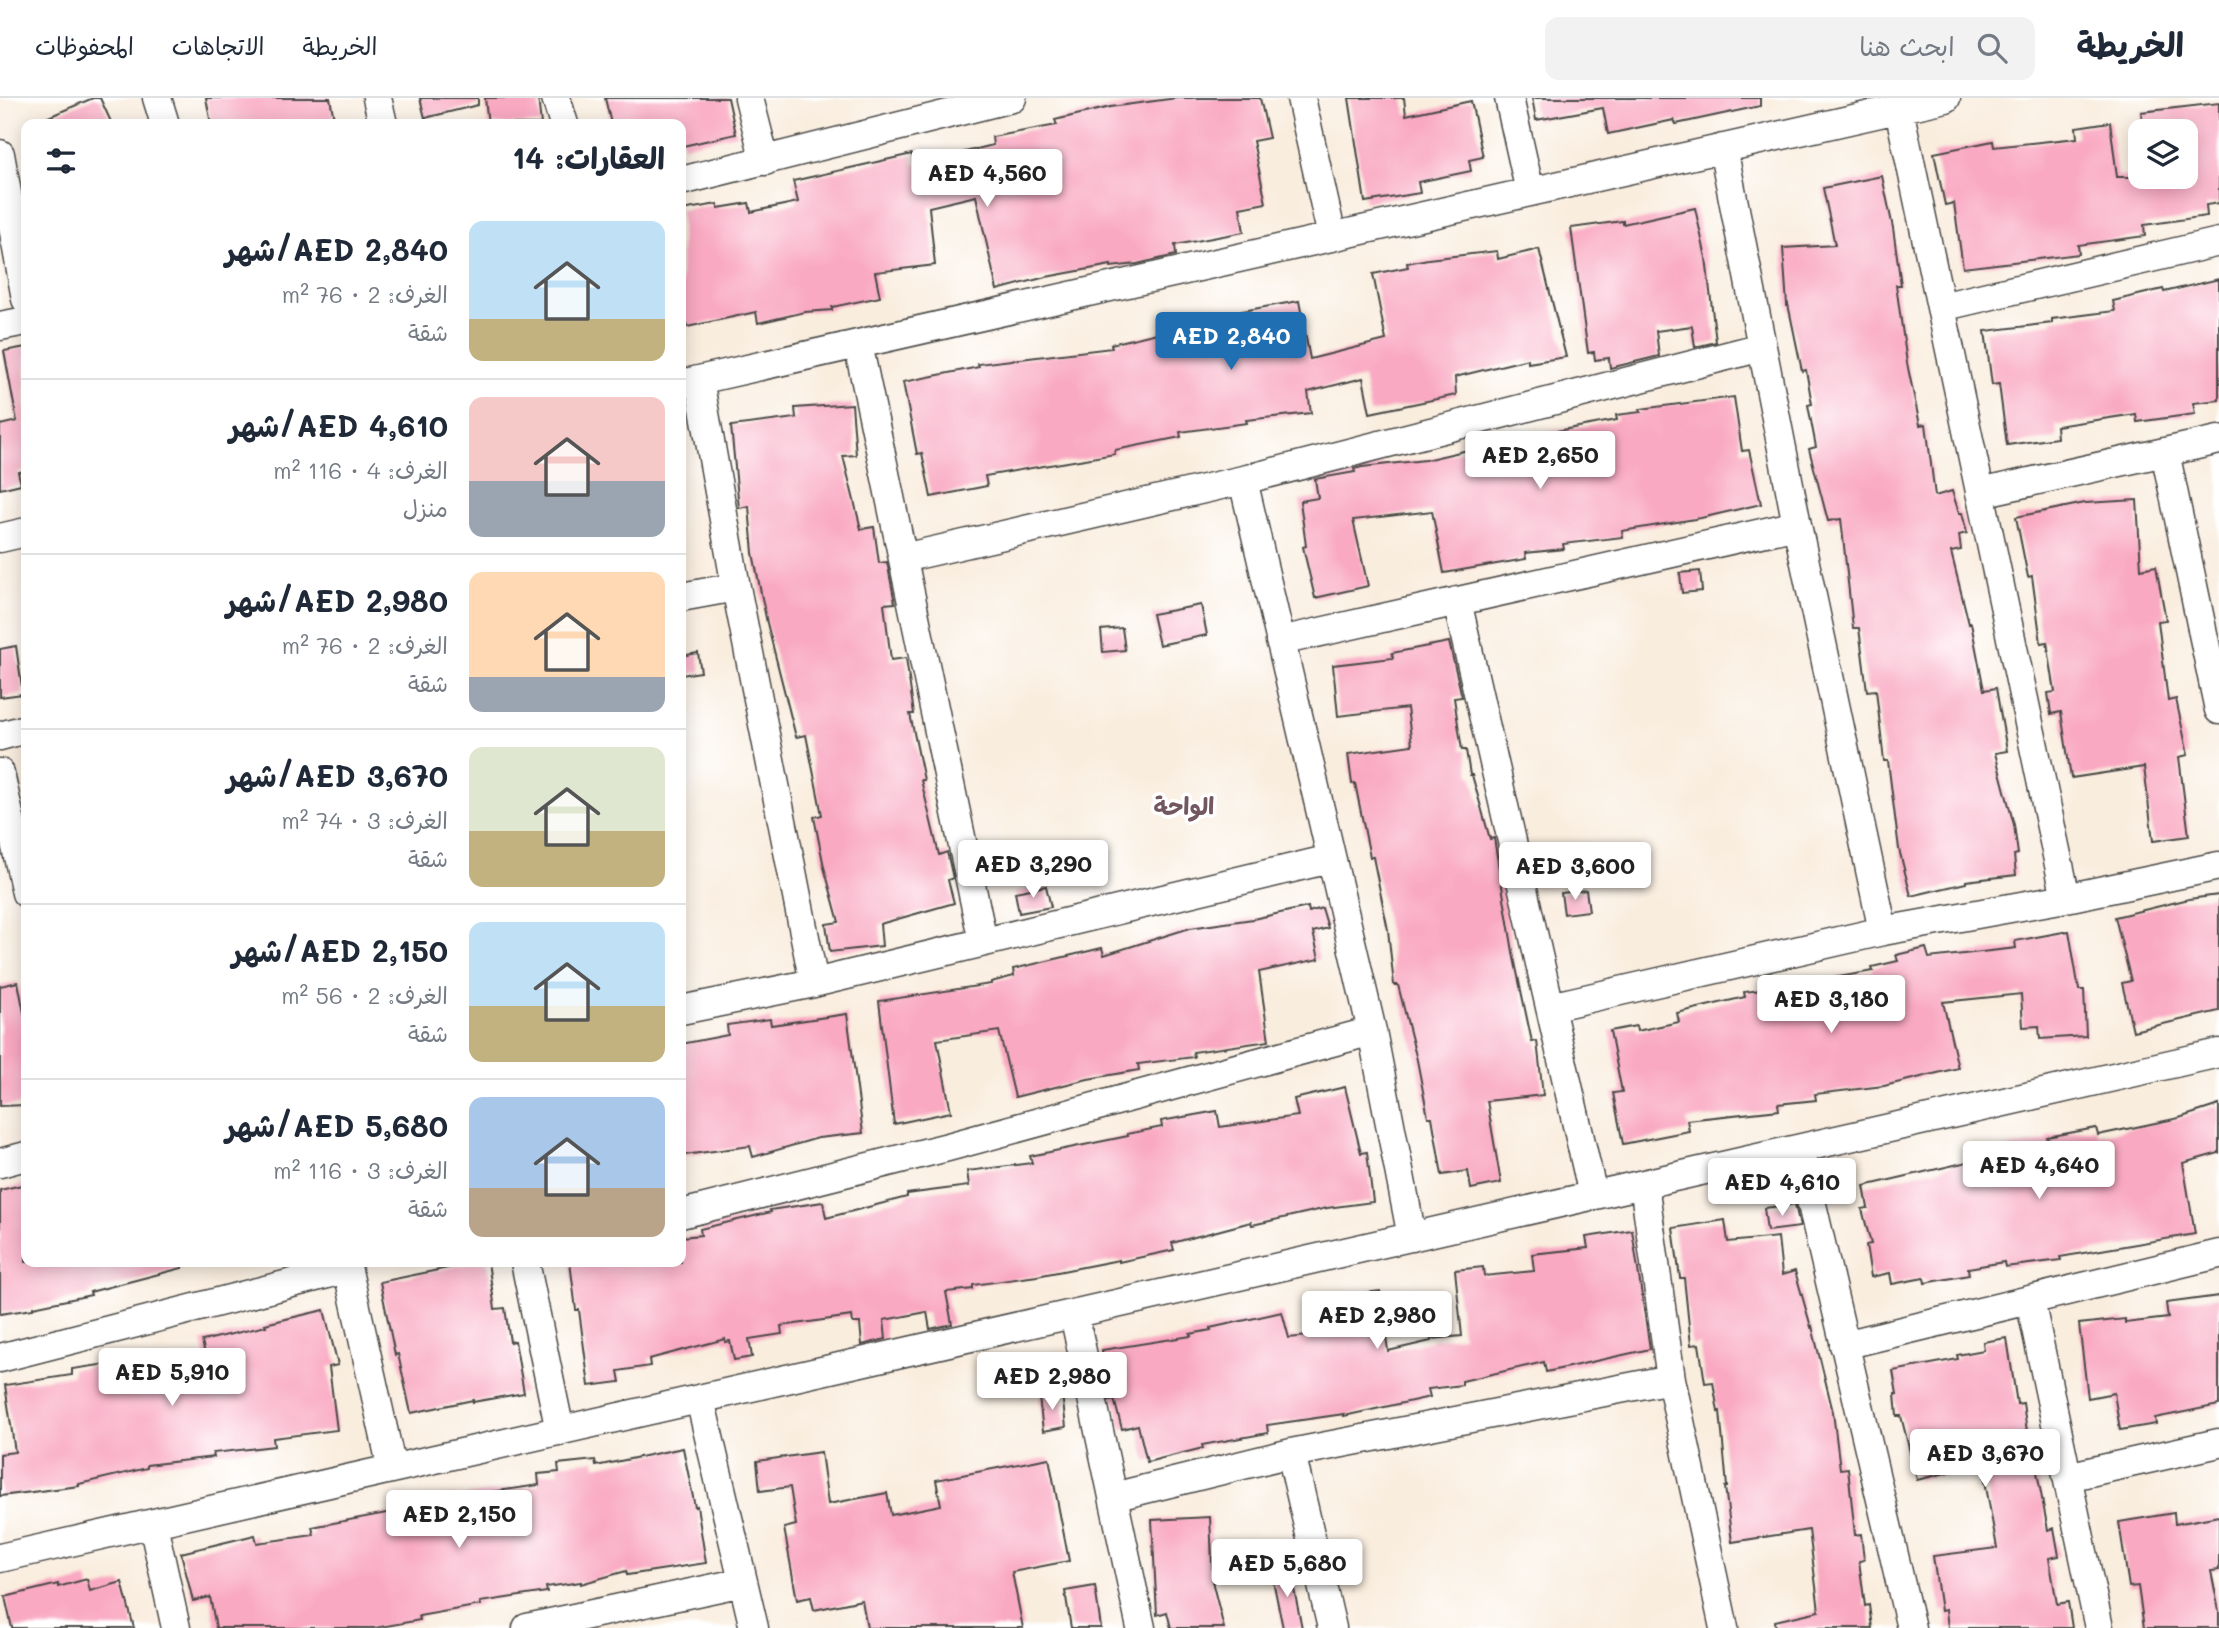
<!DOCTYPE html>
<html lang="ar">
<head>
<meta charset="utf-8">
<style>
  :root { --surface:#fff; --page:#f2f2f3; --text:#1f2937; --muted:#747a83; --line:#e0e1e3; --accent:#1f6fb2 }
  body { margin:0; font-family:Mali,"Playpen Sans Arabic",sans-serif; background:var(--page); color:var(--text); direction:rtl; height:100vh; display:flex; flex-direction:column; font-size:26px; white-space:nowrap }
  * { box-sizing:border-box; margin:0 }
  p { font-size:23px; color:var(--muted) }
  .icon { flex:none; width:38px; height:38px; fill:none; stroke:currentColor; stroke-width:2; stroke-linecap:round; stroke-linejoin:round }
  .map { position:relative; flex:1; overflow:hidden; direction:ltr }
  .sheet { position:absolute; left:21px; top:21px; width:665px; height:1148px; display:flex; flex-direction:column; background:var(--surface); border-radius:14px; box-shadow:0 4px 18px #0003; direction:rtl }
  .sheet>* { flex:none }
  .fabs { position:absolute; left:2128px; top:21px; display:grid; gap:14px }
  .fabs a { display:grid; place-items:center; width:70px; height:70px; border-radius:14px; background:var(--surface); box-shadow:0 4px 18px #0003; font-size:35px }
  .price { position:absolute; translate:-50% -60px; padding:0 16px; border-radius:7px; background:#fff; color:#222; font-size:23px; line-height:46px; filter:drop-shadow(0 2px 4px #0008) }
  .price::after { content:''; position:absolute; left:50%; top:42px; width:21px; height:16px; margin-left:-10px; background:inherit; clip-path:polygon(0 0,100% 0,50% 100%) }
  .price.current { background:var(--accent); color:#fff }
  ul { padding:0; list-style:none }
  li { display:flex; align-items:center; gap:21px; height:175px; padding:0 21px }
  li+li { border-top:2px solid var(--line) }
  li span { display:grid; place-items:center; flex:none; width:196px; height:140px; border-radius:14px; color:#555 }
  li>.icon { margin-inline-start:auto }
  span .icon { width:84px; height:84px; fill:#fffc; stroke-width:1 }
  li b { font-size:30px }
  h2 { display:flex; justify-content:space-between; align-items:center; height:84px; padding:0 21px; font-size:30px }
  header { display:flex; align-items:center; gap:42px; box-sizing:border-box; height:98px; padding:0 35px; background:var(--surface); border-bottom:2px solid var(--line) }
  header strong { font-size:33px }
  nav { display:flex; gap:38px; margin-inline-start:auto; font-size:24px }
  .search { width:490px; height:63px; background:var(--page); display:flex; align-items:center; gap:18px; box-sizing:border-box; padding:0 24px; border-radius:14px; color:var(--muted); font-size:26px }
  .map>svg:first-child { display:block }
  .building { fill:#f9a9c2 }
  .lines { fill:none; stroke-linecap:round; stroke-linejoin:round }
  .minor-casing { stroke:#4a4846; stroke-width:31 }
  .minor { stroke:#fff; stroke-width:28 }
  .labels { text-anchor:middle; stroke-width:7; stroke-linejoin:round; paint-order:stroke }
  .neighbourhood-label { font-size:24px; font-weight:bold; fill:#735760; stroke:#fff }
</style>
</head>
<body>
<header>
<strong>الخريطة</strong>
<div class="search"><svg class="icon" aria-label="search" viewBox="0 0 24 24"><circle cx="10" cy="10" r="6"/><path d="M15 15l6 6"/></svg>ابحث هنا</div>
<nav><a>الخريطة</a><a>الاتجاهات</a><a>المحفوظات</a></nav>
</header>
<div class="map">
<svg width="2219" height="1530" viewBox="0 0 2219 1530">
  <rect width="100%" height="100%" fill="#fff"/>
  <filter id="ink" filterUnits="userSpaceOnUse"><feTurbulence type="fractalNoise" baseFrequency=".0143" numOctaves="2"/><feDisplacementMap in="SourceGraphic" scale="14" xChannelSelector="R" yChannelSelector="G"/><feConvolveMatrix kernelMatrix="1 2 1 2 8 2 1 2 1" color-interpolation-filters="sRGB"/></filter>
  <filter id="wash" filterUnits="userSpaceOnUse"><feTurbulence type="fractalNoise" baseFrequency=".00686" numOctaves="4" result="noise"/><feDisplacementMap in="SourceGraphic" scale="28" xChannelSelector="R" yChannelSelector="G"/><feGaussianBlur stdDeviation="1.57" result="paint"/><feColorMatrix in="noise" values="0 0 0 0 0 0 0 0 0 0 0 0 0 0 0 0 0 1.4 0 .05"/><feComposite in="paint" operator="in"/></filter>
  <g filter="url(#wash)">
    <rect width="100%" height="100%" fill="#f9edde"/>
    <g id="blocks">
      <path class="building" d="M 93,0 L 100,0 L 112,26 L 32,26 Z
        M 206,0 L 330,0 L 335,26 L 211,26 Z
        M 420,0 L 478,0 L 478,7 L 425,20 Z
        M 485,0 L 538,0 L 541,26 L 488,26 Z
        M 605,0 L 728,0 L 736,36 L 683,48 L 681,26 L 611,26 Z
        M 1177,0 L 1260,0 L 1269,40 L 1253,43 L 1266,105 L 1240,110 L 1244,134 L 1175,147 L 1176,157 L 1137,166 L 1111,169 L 1111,167 L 1046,179 L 997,192 L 976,98 L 929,109 L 935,167 L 875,174 L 880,199 L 832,209 L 832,212 L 805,214 L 758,225 L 756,214 L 687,229 L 681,201 L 681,112 L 718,106 L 718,110 L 749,105 L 751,114 L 798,104 L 793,83 L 912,56 L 914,67 L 993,47 L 992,39 L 1057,27 L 1055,22 L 1110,9 Z
        M 1349,0 L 1404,0 L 1406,17 L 1471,3 L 1483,59 L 1469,62 L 1471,73 L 1418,84 L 1420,95 L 1365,104 Z
        M 1532,0 L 1760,0 L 1760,8 L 1676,26 L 1674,22 L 1608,36 L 1603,10 L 1536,22 Z
        M 2219,5 L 2219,105 L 2206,107 L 2207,118 L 2144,127 L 2145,138 L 2078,147 L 2079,156 L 1963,170 L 1954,105 L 1945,107 L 1934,55 L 1993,43 L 1994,49 L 2077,40 L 2076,29 L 2110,24 L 2117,79 L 2186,79 L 2186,33 L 2143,33 L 2141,14 Z
        M 1882,78 L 1893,130 L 1901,187 L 1896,187 L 1907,265 L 1920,327 L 1926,326 L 1935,398 L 1952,393 L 1959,415 L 1962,415 L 1967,435 L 1959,437 L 1961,452 L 1951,454 L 1969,526 L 1971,525 L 1984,592 L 1996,590 L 2007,653 L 1995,655 L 2014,727 L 2018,756 L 2014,757 L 2016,777 L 1966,783 L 1966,785 L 1911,798 L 1899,751 L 1888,663 L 1884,663 L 1876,592 L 1867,593 L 1859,530 L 1853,530 L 1841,421 L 1828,423 L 1809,351 L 1816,349 L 1808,307 L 1812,306 L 1806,272 L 1802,273 L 1788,206 L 1787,207 L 1783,150 L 1835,147 L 1823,90 Z
        M 1695,110 L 1706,160 L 1716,244 L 1695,249 L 1692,228 L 1656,233 L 1659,258 L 1610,270 L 1609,260 L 1595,262 L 1594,254 L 1588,255 L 1571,130 L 1623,123 L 1623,126 Z
        M 1539,151 L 1566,259 L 1528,265 L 1528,261 L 1455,279 L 1456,297 L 1370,315 L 1363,280 L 1308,294 L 1311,315 L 1246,322 L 1247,325 L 1180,334 L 1181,339 L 1115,352 L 1115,356 L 985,378 L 987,388 L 931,399 L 922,355 L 917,356 L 903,284 L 979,269 L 978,266 L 1112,250 L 1111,246 L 1174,231 L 1173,224 L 1242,215 L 1242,213 L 1299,203 L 1310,261 L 1386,242 L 1373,176 L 1408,169 L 1407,165 L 1428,161 L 1497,153 L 1498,161 Z
        M 2219,181 L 2219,302 L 2193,305 L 2195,316 L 2137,324 L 2136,316 L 2056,328 L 2057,340 L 2007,347 L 1999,286 L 1992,287 L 1985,233 L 2052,225 L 2052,221 L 2115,213 L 2113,203 L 2163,191 L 2164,194 Z
        M 26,249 L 26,373 L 18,374 L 21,386 L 0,391 L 0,327 L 17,323 L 4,253 Z
        M 1734,299 L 1742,353 L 1749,352 L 1761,406 L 1701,420 L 1622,433 L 1623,439 L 1563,446 L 1564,451 L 1525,455 L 1526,461 L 1444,475 L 1432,413 L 1353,422 L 1368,488 L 1315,500 L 1303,449 L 1306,448 L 1300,403 L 1318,400 L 1315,381 L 1355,374 L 1354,371 L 1362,369 L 1425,362 L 1524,339 L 1617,322 L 1616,317 L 1641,314 L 1640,311 Z
        M 852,306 L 856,357 L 843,358 L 861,431 L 874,429 L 879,465 L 887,464 L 895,505 L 884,506 L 891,562 L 906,560 L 914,616 L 910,616 L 924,682 L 921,682 L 939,757 L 947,754 L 953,780 L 948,782 L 954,805 L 880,826 L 882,848 L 830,854 L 826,826 L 839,824 L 824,769 L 814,719 L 822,717 L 806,637 L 796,639 L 767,525 L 753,455 L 749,408 L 739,410 L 731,328 L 796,320 L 795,310 Z
        M 2137,402 L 2141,471 L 2156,468 L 2166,522 L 2158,523 L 2168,603 L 2176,601 L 2188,657 L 2179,659 L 2189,738 L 2153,743 L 2144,669 L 2071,680 L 2061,614 L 2051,616 L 2048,595 L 2055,594 L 2047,544 L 2041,545 L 2032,478 L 2028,479 L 2016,419 L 2085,405 Z
        M 1700,473 L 1702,493 L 1682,495 L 1680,475 Z
        M 1201,507 L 1207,537 L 1159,547 L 1152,516 Z
        M 1122,530 L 1125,552 L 1103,554 L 1101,532 Z
        M 1449,544 L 1462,599 L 1454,600 L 1462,652 L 1466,652 L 1470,677 L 1472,677 L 1490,741 L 1494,740 L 1514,860 L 1532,944 L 1537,943 L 1543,997 L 1487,1003 L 1501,1085 L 1471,1091 L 1468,1073 L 1442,1077 L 1432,1019 L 1428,1019 L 1417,962 L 1398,887 L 1394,887 L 1388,832 L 1373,759 L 1370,759 L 1355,685 L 1352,686 L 1348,656 L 1412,647 L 1407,610 L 1338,618 L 1333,567 L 1393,560 L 1392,555 Z
        M 16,548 L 23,596 L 0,599 L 0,551 Z
        M 698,555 L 701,574 L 681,577 L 681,558 Z
        M 1046,788 L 1051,809 L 1019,815 L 1015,794 Z
        M 1586,792 L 1589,813 L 1564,816 L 1561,795 Z
        M 2219,797 L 2219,913 L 2133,933 L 2122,885 L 2131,883 L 2115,819 L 2189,801 Z
        M 1308,809 L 1309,814 L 1322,810 L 1328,830 L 1313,834 L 1319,861 L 1259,874 L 1269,943 L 1193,954 L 1194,959 L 1138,966 L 1139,972 L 1088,981 L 1015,999 L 999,933 L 937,942 L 951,1014 L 894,1026 L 879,903 L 991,886 L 991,884 L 1014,878 L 1013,871 L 1043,864 L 1102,850 L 1104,857 L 1190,830 L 1253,821 Z
        M 2069,833 L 2079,892 L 2084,892 L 2086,938 L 2040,941 L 2039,928 L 2023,929 L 2021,896 L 1943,904 L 1958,970 L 1884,988 L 1815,996 L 1816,1002 L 1778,1006 L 1779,1012 L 1687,1022 L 1689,1033 L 1623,1046 L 1613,995 L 1622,994 L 1610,933 L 1636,928 L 1637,933 L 1679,924 L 1677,915 L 1745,899 L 1744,894 L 1811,886 L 1810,884 L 1873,873 L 1872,869 L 1898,863 L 1896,857 L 1926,850 L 1929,860 L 2016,850 L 2015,843 Z
        M 18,884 L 26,925 L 26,1007 L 0,1008 L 0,888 Z
        M 847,916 L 863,1035 L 818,1040 L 753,1059 L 750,1048 L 684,1057 L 681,1034 L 681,946 L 728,937 L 727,927 L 770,921 L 771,927 Z
        M 1345,989 L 1361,1055 L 1367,1054 L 1373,1104 L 1327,1110 L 1252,1127 L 1251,1124 L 1172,1145 L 1174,1152 L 1119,1164 L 1119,1162 L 1037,1178 L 973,1187 L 973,1191 L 946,1194 L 952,1226 L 930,1231 L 927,1214 L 884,1222 L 886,1241 L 862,1247 L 860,1225 L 853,1225 L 852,1218 L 781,1228 L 782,1236 L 749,1241 L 752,1259 L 734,1262 L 730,1243 L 725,1244 L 725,1241 L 649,1261 L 650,1268 L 618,1273 L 620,1284 L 589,1288 L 579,1212 L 576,1212 L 570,1164 L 681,1164 L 681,1139 L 701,1137 L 700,1131 L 771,1114 L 770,1112 L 823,1104 L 826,1120 L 907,1099 L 907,1096 L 969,1088 L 967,1073 L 1032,1065 L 1030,1058 L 1128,1038 L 1127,1036 L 1162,1029 L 1161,1023 L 1217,1013 L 1220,1029 L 1298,1018 L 1294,1001 Z
        M 2219,1007 L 2219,1055 L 2183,1065 L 2195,1136 L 2060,1159 L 2061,1162 L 2005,1169 L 2004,1164 L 1968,1170 L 1969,1177 L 1925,1185 L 1924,1180 L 1892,1186 L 1890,1175 L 1871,1179 L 1866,1147 L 1871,1146 L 1862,1111 L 1868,1110 L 1864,1088 L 1976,1062 L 1976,1056 L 2048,1042 L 2047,1039 L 2096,1030 L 2098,1037 L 2179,1020 Z
        M 26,1086 L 26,1164 L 182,1164 L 182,1170 L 90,1194 L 91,1197 L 33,1209 L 33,1211 L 0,1216 L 0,1092 Z
        M 1795,1106 L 1800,1129 L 1767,1133 L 1764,1110 Z
        M 1725,1122 L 1728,1144 L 1778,1139 L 1782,1177 L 1795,1173 L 1811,1229 L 1812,1228 L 1833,1314 L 1840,1371 L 1848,1370 L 1855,1437 L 1861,1436 L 1864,1462 L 1859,1463 L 1865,1508 L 1869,1507 L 1872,1530 L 1776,1530 L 1775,1523 L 1819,1513 L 1809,1432 L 1732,1444 L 1725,1389 L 1727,1389 L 1720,1313 L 1718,1314 L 1713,1284 L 1705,1285 L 1699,1246 L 1691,1247 L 1684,1180 L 1680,1180 L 1673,1130 Z
        M 1632,1132 L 1650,1251 L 1546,1274 L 1544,1264 L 1462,1283 L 1462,1287 L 1428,1291 L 1430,1299 L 1344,1318 L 1344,1316 L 1267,1327 L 1268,1335 L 1202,1347 L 1203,1350 L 1147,1364 L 1138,1327 L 1122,1331 L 1114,1301 L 1109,1302 L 1102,1252 L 1191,1238 L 1190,1236 L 1211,1232 L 1210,1230 L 1282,1214 L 1289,1240 L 1327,1236 L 1322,1200 L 1380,1193 L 1388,1253 L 1431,1243 L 1431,1241 L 1462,1238 L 1455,1172 L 1483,1169 L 1484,1178 L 1534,1173 L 1532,1156 L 1588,1150 L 1586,1139 Z
        M 477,1164 L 488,1164 L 495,1211 L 505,1210 L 510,1244 L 515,1243 L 524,1295 L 473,1304 L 473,1302 L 411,1315 L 398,1256 L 395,1257 L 380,1184 Z
        M 2219,1198 L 2219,1307 L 2155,1320 L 2156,1326 L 2120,1332 L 2114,1295 L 2088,1300 L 2079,1226 L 2125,1221 L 2125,1225 L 2168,1220 L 2166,1205 Z
        M 324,1212 L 338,1267 L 329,1269 L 337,1332 L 273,1340 L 274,1348 L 213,1355 L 214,1359 L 147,1367 L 147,1370 L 79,1386 L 79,1388 L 0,1398 L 0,1356 L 15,1354 L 5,1287 L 72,1277 L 72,1271 L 121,1264 L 122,1273 L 206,1261 L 202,1243 L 266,1228 L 265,1226 Z
        M 2007,1240 L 2017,1306 L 2023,1305 L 2032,1370 L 2036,1369 L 2048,1432 L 2054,1430 L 2059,1458 L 2049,1460 L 2057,1506 L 2068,1504 L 2072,1530 L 1948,1530 L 1946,1512 L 1941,1513 L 1933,1458 L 1997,1450 L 1982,1366 L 1917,1382 L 1901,1318 L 1897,1318 L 1895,1296 L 1897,1296 L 1893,1273 L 1958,1261 L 1957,1257 L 1984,1252 L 1983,1244 Z
        M 1062,1296 L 1066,1329 L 1043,1333 L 1039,1299 Z
        M 683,1350 L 695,1409 L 697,1408 L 706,1465 L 627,1477 L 626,1473 L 581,1486 L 581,1484 L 546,1489 L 547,1494 L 480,1504 L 481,1507 L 419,1518 L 420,1522 L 375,1530 L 216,1530 L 210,1499 L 193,1503 L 181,1455 L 255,1437 L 257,1445 L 314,1437 L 312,1429 L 408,1411 L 407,1402 L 456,1397 L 457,1399 L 539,1387 L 538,1376 L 559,1374 L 558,1366 L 595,1362 L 596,1368 Z
        M 821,1354 L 828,1406 L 887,1395 L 891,1417 L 941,1407 L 936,1382 L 1049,1360 L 1069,1463 L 1012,1474 L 1023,1530 L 867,1530 L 862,1502 L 814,1512 L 811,1499 L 797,1502 L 784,1430 L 796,1427 L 790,1389 L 760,1393 L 757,1363 Z
        M 2174,1415 L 2175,1426 L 2219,1418 L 2219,1472 L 2211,1473 L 2219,1513 L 2219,1530 L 2144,1530 L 2138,1488 L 2129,1489 L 2119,1424 Z
        M 1210,1419 L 1213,1487 L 1224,1530 L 1171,1530 L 1167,1514 L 1157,1517 L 1152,1422 Z
        M 1290,1472 L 1302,1530 L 1283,1530 L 1271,1473 Z
        M 87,1481 L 90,1493 L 122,1484 L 134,1530 L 12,1530 L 5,1499 L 58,1486 L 58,1489 Z
        M 1095,1488 L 1101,1530 L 1071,1530 L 1065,1493 Z"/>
    </g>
  </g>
  <g filter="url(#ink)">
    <use href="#blocks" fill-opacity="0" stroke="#4a4846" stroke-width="2"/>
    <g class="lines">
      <defs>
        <path id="minor" d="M 157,0 L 165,26
          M 377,0 L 383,26
          M 556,0 L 564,26
          M 749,0 L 765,63
          M 1301,0 L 1332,139
          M 1509,0 L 1530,94
          M 1899,11 L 2066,800
          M 1723,50 L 1797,427 L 1883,833
          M 0,56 L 26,201
          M 681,83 L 1012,0
          M 1941,209 L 2219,144
          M 0,228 L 26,223
          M 858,246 L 983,844
          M 699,282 L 736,489 L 814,885
          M 681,286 L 1946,0
          M 2165,354 L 2219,612
          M 1243,382 L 1372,933 L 1412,1139
          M 1980,395 L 2219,342
          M 0,440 L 26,434
          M 903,460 L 1243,382 L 1762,249
          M 681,499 L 736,489
          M 1457,503 L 1593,1097
          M 1280,543 L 1797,427
          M 0,638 L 26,631
          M 0,675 L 26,795
          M 1550,909 L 1883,833 L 2066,800 L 2219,768
          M 681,912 L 814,885 L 1330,761
          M 1799,1051 L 1911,1530
          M 0,1065 L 26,1058
          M 1644,1086 L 1671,1281 L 1724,1530
          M 681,1116 L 948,1049 L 1372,933
          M 346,1164 L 392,1371
          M 525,1164 L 560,1333
          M 2030,1202 L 2099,1530
          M 1074,1216 L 1141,1530
          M 1844,1247 L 2219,1156
          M 0,1260 L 347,1171
          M 700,1301 L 754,1530
          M 1291,1355 L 1332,1530
          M 2067,1379 L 2219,1345
          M 1113,1399 L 1291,1355 L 1671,1281
          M 153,1426 L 176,1530
          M 0,1460 L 2219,955
          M 527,1530 L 743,1484"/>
      </defs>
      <use href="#minor" class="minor-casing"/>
      <use href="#minor" class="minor"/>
    </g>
  </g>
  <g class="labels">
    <g class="neighbourhood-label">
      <text x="1184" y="717">الواحة</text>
    </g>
  </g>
</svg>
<div class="fabs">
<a><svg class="icon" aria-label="layers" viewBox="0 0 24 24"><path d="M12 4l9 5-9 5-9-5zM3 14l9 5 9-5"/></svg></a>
</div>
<b class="price" style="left:987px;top:111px">AED 4,560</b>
<b class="price current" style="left:1231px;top:274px">AED 2,840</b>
<b class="price" style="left:1540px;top:393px">AED 2,650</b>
<b class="price" style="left:1033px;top:802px">AED 3,290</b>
<b class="price" style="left:1575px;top:804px">AED 3,600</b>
<b class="price" style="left:1831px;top:937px">AED 3,180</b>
<b class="price" style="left:2039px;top:1103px">AED 4,640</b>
<b class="price" style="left:1782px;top:1120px">AED 4,610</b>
<b class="price" style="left:1377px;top:1253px">AED 2,980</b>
<b class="price" style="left:172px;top:1310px">AED 5,910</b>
<b class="price" style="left:1052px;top:1314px">AED 2,980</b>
<b class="price" style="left:1985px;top:1391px">AED 3,670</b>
<b class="price" style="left:459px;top:1452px">AED 2,150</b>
<b class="price" style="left:1287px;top:1501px">AED 5,680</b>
<section class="sheet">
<h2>العقارات: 14<svg class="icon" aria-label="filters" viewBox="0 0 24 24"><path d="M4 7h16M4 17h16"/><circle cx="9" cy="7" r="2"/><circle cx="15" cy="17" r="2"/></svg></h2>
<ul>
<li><span style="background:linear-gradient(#bfe0f5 70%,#c2b280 0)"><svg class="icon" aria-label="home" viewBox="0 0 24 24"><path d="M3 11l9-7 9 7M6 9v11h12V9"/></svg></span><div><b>AED 2,840/شهر</b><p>الغرف: 2 · 76 m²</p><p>شقة</p></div></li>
<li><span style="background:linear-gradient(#f6c9c9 60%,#9aa5b1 0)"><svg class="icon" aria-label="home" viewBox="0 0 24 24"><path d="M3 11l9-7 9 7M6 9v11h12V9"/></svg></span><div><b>AED 4,610/شهر</b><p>الغرف: 4 · 116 m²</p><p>منزل</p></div></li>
<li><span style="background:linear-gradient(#ffd9b3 75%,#9aa5b1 0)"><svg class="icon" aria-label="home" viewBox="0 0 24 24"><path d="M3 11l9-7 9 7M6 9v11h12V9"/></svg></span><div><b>AED 2,980/شهر</b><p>الغرف: 2 · 76 m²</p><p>شقة</p></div></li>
<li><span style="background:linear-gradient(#dfe7d0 60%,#c2b280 0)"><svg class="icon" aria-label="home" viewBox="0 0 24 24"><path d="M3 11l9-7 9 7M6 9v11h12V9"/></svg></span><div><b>AED 3,670/شهر</b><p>الغرف: 3 · 74 m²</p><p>شقة</p></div></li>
<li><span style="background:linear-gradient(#bfe0f5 60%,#c2b280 0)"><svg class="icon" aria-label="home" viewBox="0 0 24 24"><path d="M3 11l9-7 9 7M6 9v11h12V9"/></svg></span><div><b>AED 2,150/شهر</b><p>الغرف: 2 · 56 m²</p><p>شقة</p></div></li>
<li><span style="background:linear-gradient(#a9c7e8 65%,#b9a48a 0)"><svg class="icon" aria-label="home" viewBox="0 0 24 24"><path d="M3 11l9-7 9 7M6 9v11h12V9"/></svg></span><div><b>AED 5,680/شهر</b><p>الغرف: 3 · 116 m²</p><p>شقة</p></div></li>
</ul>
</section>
</div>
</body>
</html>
